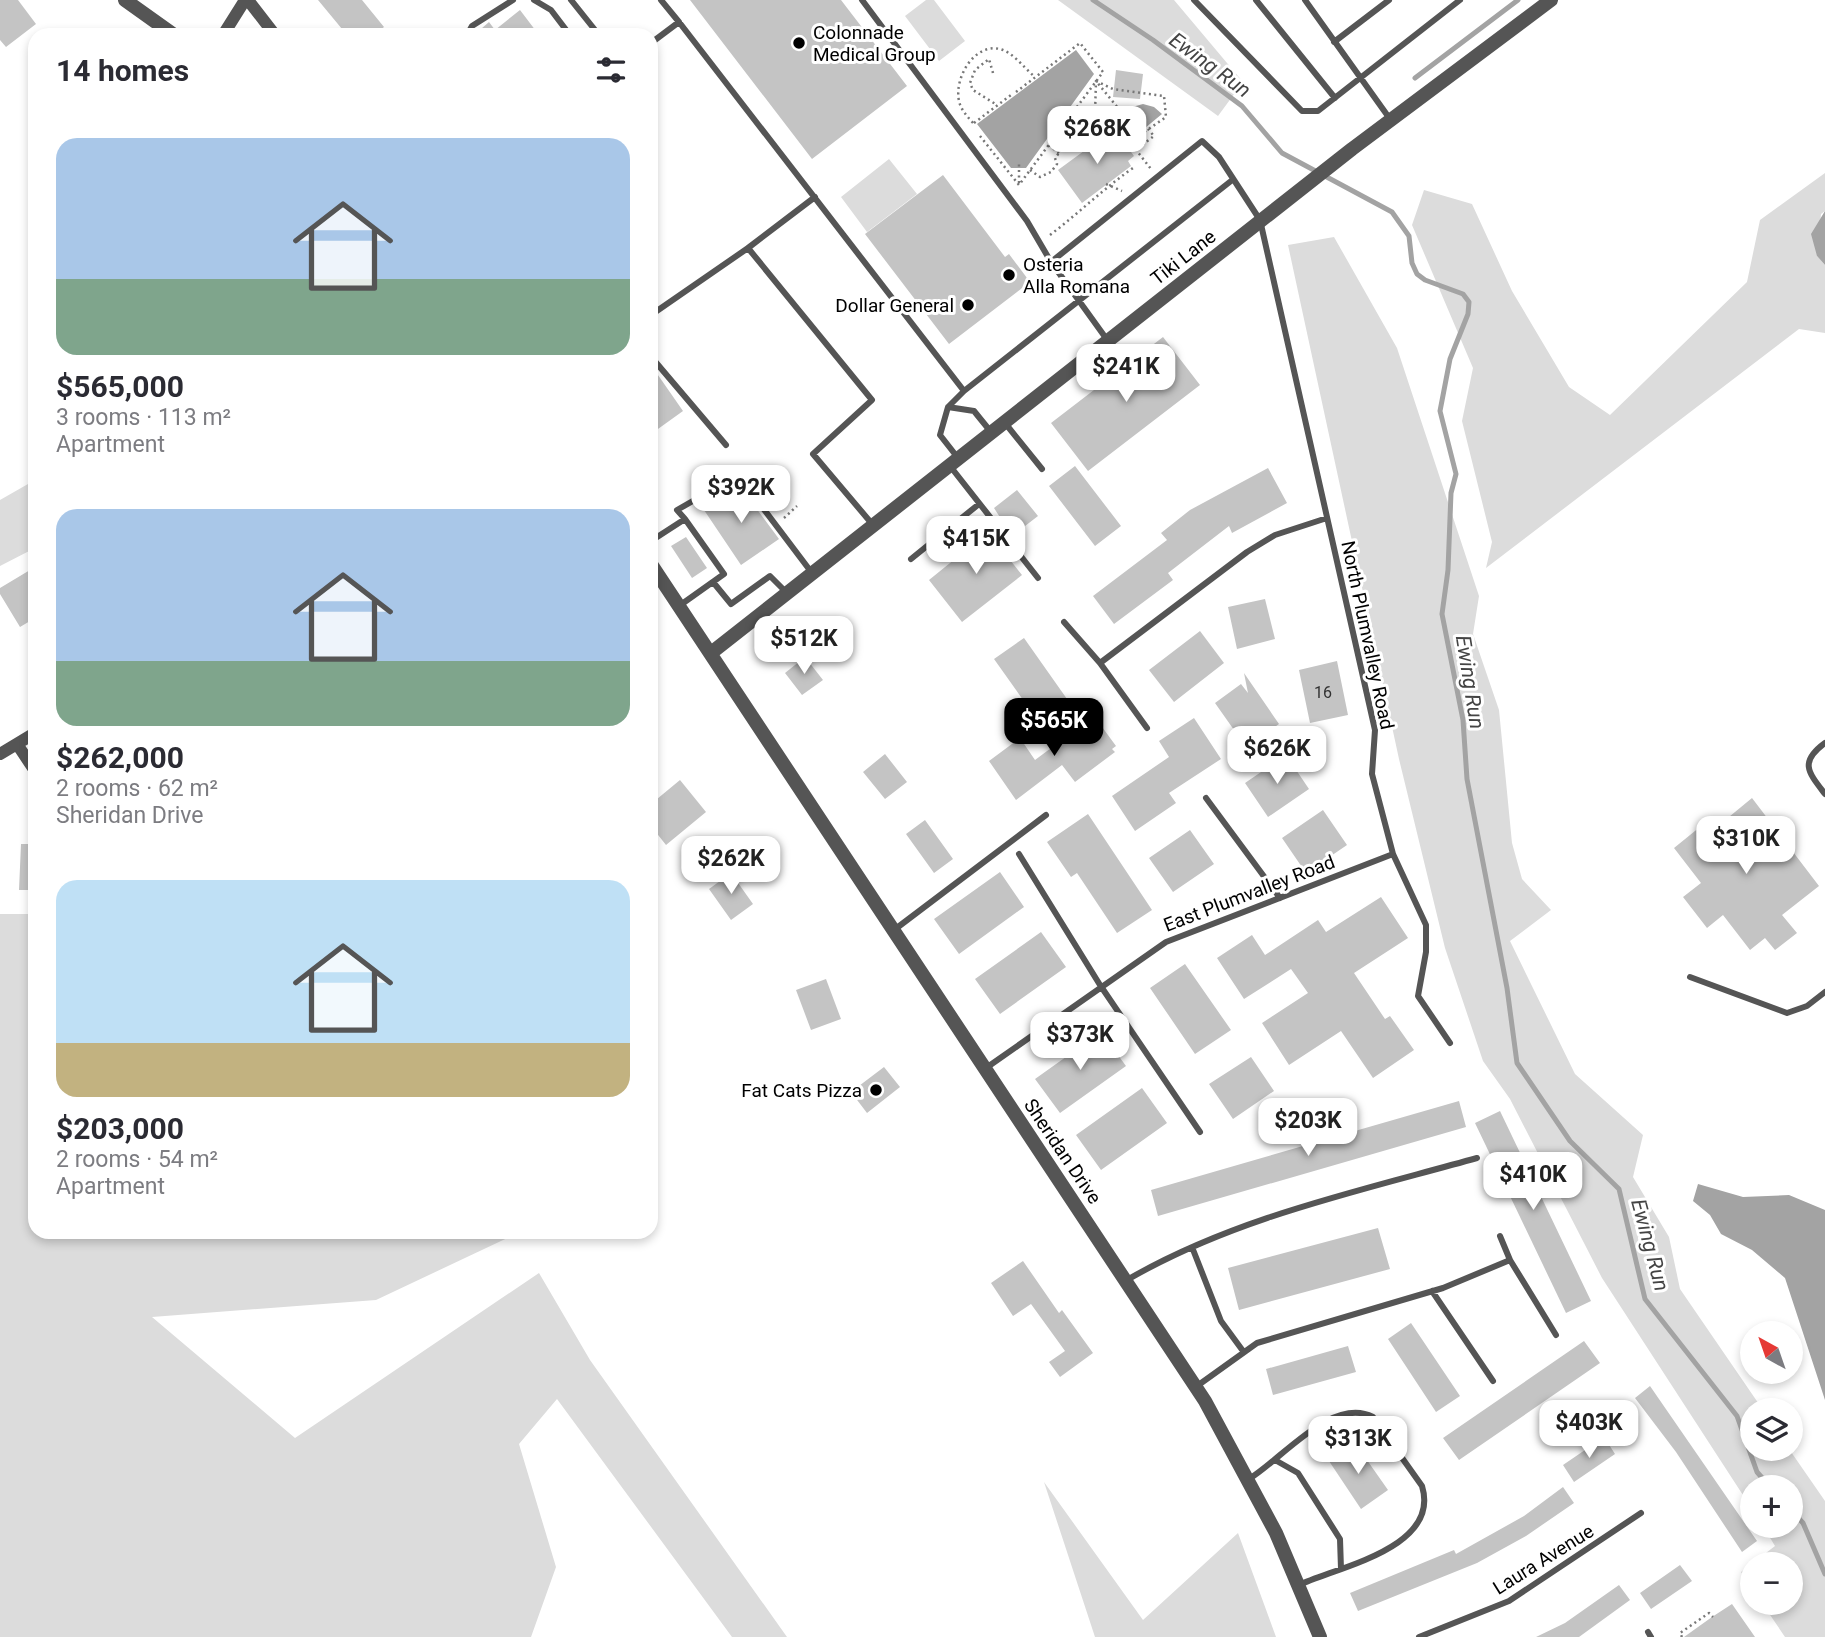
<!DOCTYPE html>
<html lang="en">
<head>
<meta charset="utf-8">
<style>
  :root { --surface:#fff; --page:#f2f2f3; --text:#2b2b33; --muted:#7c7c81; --accent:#000 }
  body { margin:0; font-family:Roboto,sans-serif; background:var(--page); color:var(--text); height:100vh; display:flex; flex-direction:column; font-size:26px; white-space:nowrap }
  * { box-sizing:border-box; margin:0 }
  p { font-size:23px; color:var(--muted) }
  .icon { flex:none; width:38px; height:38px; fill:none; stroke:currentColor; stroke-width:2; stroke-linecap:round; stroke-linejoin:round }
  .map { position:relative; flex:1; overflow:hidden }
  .panel { position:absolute; left:28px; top:28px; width:630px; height:1211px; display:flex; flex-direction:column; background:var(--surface); border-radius:21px; box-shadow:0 4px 10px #0003 }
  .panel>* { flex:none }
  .needle { width:46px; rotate:320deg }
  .tools { position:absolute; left:1740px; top:1321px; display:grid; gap:14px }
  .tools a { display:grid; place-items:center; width:63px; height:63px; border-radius:50%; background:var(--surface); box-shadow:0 4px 10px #0003; font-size:35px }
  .price { position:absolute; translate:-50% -60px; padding:0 16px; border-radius:14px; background:#fff; color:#222; font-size:23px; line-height:46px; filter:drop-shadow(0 2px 4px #0008) }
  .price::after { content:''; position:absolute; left:50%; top:42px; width:21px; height:16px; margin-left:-10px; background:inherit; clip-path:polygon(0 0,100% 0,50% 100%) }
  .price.active { background:var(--accent); color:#fff }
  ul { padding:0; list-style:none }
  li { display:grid; align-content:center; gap:14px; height:371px; padding:0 28px }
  li span { display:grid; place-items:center; height:217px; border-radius:21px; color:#555 }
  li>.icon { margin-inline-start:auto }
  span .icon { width:126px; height:126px; fill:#fffc; stroke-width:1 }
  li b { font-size:30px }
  h2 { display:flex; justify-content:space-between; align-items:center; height:84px; padding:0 28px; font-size:30px }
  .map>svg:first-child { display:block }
  .green { fill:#dcdcdc }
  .water { fill:#a3a3a3 }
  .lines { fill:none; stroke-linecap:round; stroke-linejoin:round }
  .stream { stroke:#a3a3a3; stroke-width:5 }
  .building { fill:#c4c4c4 }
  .path { stroke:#777; stroke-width:2.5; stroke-dasharray:2 3.5; stroke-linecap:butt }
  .service { stroke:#555; stroke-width:6 }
  .minor { stroke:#555; stroke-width:12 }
  .tertiary { stroke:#555; stroke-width:14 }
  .poi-dot { fill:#000; stroke:#fff; stroke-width:2.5 }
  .labels { text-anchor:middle; stroke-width:6; stroke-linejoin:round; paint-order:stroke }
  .number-label { font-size:16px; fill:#313131 }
  .poi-label { font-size:19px; fill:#000; stroke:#fff; text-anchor:start }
  .street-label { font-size:19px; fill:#000; stroke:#fff }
  .water-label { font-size:21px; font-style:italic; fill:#444; stroke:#fff }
</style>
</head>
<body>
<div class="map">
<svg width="1825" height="1637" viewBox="0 0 1825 1637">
  <rect width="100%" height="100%" fill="#fff"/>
  <path class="green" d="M 926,0 L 934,0 L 965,41 L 939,61 L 905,16 Z
    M 1058,0 L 1174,0 L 1243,82 L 1218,116 Z
    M 889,159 L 917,194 L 867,232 L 841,197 Z
    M 1825,173 L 1825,211 L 1821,214 L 1817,256 L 1825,265 L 1825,333 L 1799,329 L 1486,568 L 1492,542 L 1462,421 L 1473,368 L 1412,225 L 1424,190 L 1472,204 L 1512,291 L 1569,387 L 1610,415 L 1747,282 L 1760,220 Z
    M 1334,237 L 1397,348 L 1479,596 L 1473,634 L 1499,710 L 1512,843 L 1522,879 L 1551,910 L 1510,941 L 1575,1074 L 1643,1135 L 1633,1177 L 1669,1237 L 1680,1289 L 1763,1410 L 1752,1410 L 1752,1449 L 1789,1449 L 1825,1501 L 1825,1637 L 1785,1637 L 1762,1603 L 1790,1603 L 1790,1564 L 1752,1564 L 1752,1588 L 1741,1572 L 1775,1546 L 1763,1526 L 1790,1526 L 1790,1488 L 1752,1488 L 1752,1509 L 1602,1278 L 1510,1099 L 1483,1061 L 1445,948 L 1399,759 L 1288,245 Z
    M 35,480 L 35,548 L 0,566 L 0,500 Z
    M 0,914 L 35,914 L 35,1232 L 520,1232 L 376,1300 L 152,1317 L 295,1438 L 539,1273 L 590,1360 L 787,1637 L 732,1637 L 557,1399 L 519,1444 L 556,1567 L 531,1637 L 0,1637 Z
    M 1044,1482 L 1143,1620 L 1238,1533 L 1276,1637 L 1095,1637 Z"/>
  <path class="water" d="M 1076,50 L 1094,74 L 1026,168 L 1011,168 L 977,124 Z
    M 1143,104 L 1154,107 L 1162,114 L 1145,128 L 1138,127 L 1125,109 Z
    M 1825,211 L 1825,265 L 1817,256 L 1811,234 Z
    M 1698,1184 L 1743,1197 L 1789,1195 L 1825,1210 L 1825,1400 L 1785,1278 L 1752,1250 L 1721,1234 L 1710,1215 L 1693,1201 Z"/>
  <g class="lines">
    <path class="stream" d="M 1093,0 L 1153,40 L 1242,106 L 1282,153 L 1392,212 L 1409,236 L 1412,263 L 1417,274 L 1425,280 L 1463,294 L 1469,302 L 1468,314 L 1450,359 L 1440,411 L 1456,474 L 1451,493 L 1448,570 L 1442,614 L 1463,720 L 1467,779 L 1507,988 L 1517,1063 L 1570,1141 L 1619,1189 L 1645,1299 L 1737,1416 L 1757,1472 L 1771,1488
      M 1415,78 L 1518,0
      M 1790,1509 L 1803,1523 L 1825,1574"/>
  </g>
  <path class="building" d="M 0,0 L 18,0 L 36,24 L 6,47 L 0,40 Z
    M 318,0 L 362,0 L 384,27 L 374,35 L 347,35 Z
    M 690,0 L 841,0 L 907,86 L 812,159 Z
    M 520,10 L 539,35 L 474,35 L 489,22 L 495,30 Z
    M 1116,70 L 1143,74 L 1140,99 L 1113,97 Z
    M 1114,129 L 1134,156 L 1128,161 L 1131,166 L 1082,203 L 1058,170 Z
    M 943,175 L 1005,257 L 1009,254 L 1030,282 L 949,344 L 865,234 Z
    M 1163,337 L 1200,385 L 1088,471 L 1051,423 Z
    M 651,365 L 683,411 L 651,434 Z
    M 1075,466 L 1121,526 L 1095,546 L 1049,486 Z
    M 1268,468 L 1287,503 L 1232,533 L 1229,526 L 1168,573 L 1173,580 L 1114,624 L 1093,596 L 1167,540 L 1161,533 L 1190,510 Z
    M 739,485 L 779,539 L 741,565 L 704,510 Z
    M 1017,490 L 1038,516 L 1012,536 L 994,508 Z
    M 992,529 L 1003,543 L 999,546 L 1022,575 L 962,622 L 929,580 Z
    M 686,537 L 707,568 L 692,578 L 671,546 Z
    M 35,567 L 35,618 L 20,627 L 0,594 L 0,588 Z
    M 1265,599 L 1275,639 L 1237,649 L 1228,607 Z
    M 1200,631 L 1224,663 L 1174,702 L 1149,670 Z
    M 1024,638 L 1067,699 L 1038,721 L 994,659 Z
    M 805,657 L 823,680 L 802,695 L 785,673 Z
    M 1337,661 L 1348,715 L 1310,723 L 1299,670 Z
    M 1244,673 L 1279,724 L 1246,747 L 1215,703 L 1241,684 L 1248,693 Z
    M 1094,716 L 1116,746 L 1112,749 L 1115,752 L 1075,782 L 1062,765 L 1016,800 L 989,761 L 1020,738 L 1035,760 Z
    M 1194,718 L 1221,759 L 1169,793 L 1176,803 L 1135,831 L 1112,796 L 1169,757 L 1159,741 Z
    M 885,754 L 907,782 L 885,799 L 863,772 Z
    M 1286,755 L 1309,789 L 1268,817 L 1245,783 Z
    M 680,780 L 706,812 L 666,845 L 651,826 L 651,804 Z
    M 1752,798 L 1819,886 L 1782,915 L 1797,933 L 1775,950 L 1765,938 L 1750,950 L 1723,915 L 1707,928 L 1683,897 L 1701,883 L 1674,848 L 1711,818 L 1718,826 Z
    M 1323,810 L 1347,845 L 1306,873 L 1282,838 Z
    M 1088,814 L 1152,910 L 1117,933 L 1077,873 L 1071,877 L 1047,842 Z
    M 925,820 L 953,859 L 934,873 L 906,834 Z
    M 1190,830 L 1214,864 L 1173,892 L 1149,858 Z
    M 21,844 L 35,844 L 35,890 L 19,890 Z
    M 1000,872 L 1024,907 L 959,954 L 934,919 Z
    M 731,873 L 753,904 L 731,920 L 709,889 Z
    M 1381,897 L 1408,938 L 1354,973 L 1385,1019 L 1390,1016 L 1414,1050 L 1373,1078 L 1341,1031 L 1289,1065 L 1262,1023 L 1308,993 L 1291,969 L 1244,999 L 1217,958 L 1252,935 L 1265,955 L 1318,920 L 1326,932 Z
    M 1041,932 L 1066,967 L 1000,1014 L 975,979 Z
    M 1185,964 L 1231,1030 L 1195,1054 L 1150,988 Z
    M 826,979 L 841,1019 L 811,1030 L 796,990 Z
    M 1101,1032 L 1126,1066 L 1060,1113 L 1035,1079 Z
    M 1251,1057 L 1274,1091 L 1233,1119 L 1209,1084 Z
    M 884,1067 L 900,1087 L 867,1113 L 851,1092 Z
    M 1142,1088 L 1167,1123 L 1101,1170 L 1076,1135 Z
    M 1459,1101 L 1466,1127 L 1158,1216 L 1151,1190 Z
    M 1500,1111 L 1591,1301 L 1566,1313 L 1475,1123 Z
    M 1378,1228 L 1390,1269 L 1239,1310 L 1228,1268 Z
    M 1023,1261 L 1059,1313 L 1062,1310 L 1093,1353 L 1060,1377 L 1049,1362 L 1065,1351 L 1031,1304 L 1013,1316 L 991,1283 Z
    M 1411,1323 L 1460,1396 L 1436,1412 L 1388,1339 Z
    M 1584,1341 L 1600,1363 L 1459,1460 L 1443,1438 Z
    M 1348,1346 L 1356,1372 L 1273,1395 L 1266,1369 Z
    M 1650,1386 L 1757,1541 L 1742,1552 L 1676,1452 L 1635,1398 Z
    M 1604,1437 L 1615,1454 L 1574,1482 L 1563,1465 Z
    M 1355,1443 L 1388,1490 L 1361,1509 L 1329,1461 Z
    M 1563,1487 L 1574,1503 L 1526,1536 L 1477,1563 L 1358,1611 L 1350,1593 L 1454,1550 L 1456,1554 L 1524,1516 Z
    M 1680,1565 L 1692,1581 L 1651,1609 L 1640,1593 Z
    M 1619,1585 L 1630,1600 L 1579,1637 L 1536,1637 L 1565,1623 Z
    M 1732,1604 L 1755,1637 L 1684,1637 L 1712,1617 Z"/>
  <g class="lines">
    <path class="path" d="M 993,73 L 989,59 L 975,70 L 970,83 L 973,90 L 997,105
      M 1096,81 L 1113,89 L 1164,96 L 1166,117 L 1140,135 Z
      M 1016,92 L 1080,43 L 1103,72 L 1019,185
      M 1096,114 L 1112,119 L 1151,169
      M 973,123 C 967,116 961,110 959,101 C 954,78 974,43 1000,49 C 1014,53 1023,67 1034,76
      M 974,123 L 1011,95
      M 1064,125 L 1085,150
      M 980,136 L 1019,185
      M 1049,145 L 1059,153
      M 1138,148 L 1154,136 L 1148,129
      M 1030,170 L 1040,177 L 1051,172 L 1057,164 L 1055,158 L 1059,153 L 1095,113 L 1096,81
      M 1019,183 L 1019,162
      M 1106,184 L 1122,191
      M 1050,235 C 1079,213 1103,189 1133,168
      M 784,518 L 797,506
      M 1682,1637 L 1680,1633 L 1709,1613 L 1713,1617"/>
    <path class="service" d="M 534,0 L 551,10 L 570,35
      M 571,0 L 599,35
      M 661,0 L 679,22
      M 862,0 L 1027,221 L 1051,262 L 1108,341
      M 1194,0 L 1302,111 L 1318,111 L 1460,0
      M 1256,0 L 1335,98
      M 1305,0 L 1390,119
      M 467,35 L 472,26 L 513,0
      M 1334,42 L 1389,0
      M 651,43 L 679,22 L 964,391 L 1231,181
      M 748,248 L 815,197
      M 1051,262 L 1202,141 L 1219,157 L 1260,220 L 1375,730 L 1372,774 L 1393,854 L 1426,925 L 1426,952 L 1418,996 L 1450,1043
      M 651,315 L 748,248 L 872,400 L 813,454 L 873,525
      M 651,349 L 653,359 L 726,445
      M 948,407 L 974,411 L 991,432
      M 1005,423 L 1042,469
      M 958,458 L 940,435 L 948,407 L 964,391
      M 950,466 L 1038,578
      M 651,477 L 652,478
      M 685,519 L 677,510 L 738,475 L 812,573
      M 651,541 L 685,519 L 724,574 L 679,606
      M 911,559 L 979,504
      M 713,582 L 731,604 L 770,576 L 788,594
      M 1064,622 L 1100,663 L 1147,728
      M 1100,663 L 1247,552 L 1275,535 L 1327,518
      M 1825,743 C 1799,762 1808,772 1825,794
      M 1206,798 L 1280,898
      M 1019,854 L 1100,985 L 1200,1132
      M 894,930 L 1046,815
      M 1690,977 L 1787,1013 L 1807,1006 L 1825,992
      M 986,1068 L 1166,942 L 1393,854
      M 1500,1236 L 1510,1260
      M 1192,1247 L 1221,1321 L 1243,1351
      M 1127,1280 C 1233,1218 1359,1191 1477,1158
      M 1432,1291 L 1493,1381
      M 1197,1386 L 1257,1343 L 1443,1288 L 1510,1260 L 1556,1335
      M 1275,1460 L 1298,1473 L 1340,1539 L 1341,1569
      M 1249,1479 C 1282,1459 1332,1396 1373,1417 L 1422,1486 C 1441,1548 1337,1567 1299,1585
      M 1648,1632 L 1651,1637
      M 1419,1637 L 1509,1601 L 1641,1513"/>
    <path class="minor" d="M 248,0 L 275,35
      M 223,35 L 245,0
      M 17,744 L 35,771
      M 0,754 L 35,733"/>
    <path class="tertiary" d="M 125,0 L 174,35
      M 651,564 L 1205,1401 L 1276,1533 L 1320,1637
      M 711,653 L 1352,149 L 1551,0"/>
  </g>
  <g class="poi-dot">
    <circle cx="799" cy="43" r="7"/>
    <circle cx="1009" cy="275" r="7"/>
    <circle cx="968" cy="305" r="7"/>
    <circle cx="876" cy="1090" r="7"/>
  </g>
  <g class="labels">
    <g class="number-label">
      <text x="1323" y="698">16</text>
    </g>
    <g class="poi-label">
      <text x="813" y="39">Colonnade<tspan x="813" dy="22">Medical Group</tspan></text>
      <text x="1023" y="271">Osteria<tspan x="1023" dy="22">Alla Romana</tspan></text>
      <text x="954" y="312" text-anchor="end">Dollar General</text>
      <text x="862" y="1097" text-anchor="end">Fat Cats Pizza</text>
    </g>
    <g class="street-label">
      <text transform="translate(1183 257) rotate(-38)" y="7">Tiki Lane</text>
      <text transform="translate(1368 635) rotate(78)" y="7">North Plumvalley Road</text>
      <text transform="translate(1249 893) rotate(-21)" y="7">East Plumvalley Road</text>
      <text transform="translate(1063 1151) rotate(56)" y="7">Sheridan Drive</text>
      <text transform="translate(1543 1559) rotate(-32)" y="7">Laura Avenue</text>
    </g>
    <g class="water-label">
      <text transform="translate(1210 65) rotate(36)" y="7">Ewing Run</text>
      <text transform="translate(1470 682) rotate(81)" y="7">Ewing Run</text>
      <text transform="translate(1650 1245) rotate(75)" y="7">Ewing Run</text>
    </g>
  </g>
</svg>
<div class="tools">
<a><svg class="needle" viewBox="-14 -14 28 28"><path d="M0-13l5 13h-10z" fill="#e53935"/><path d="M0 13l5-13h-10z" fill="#7c7c81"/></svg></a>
<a><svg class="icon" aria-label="layers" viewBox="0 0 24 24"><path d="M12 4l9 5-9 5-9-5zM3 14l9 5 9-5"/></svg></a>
<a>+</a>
<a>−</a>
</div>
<b class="price" style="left:1097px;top:166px">$268K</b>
<b class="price" style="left:1126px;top:404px">$241K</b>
<b class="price" style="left:741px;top:525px">$392K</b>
<b class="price" style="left:976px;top:576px">$415K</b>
<b class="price" style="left:804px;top:676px">$512K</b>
<b class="price active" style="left:1054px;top:758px">$565K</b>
<b class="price" style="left:1277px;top:786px">$626K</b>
<b class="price" style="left:1746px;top:876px">$310K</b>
<b class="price" style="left:731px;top:896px">$262K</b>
<b class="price" style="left:1080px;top:1072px">$373K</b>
<b class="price" style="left:1308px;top:1158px">$203K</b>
<b class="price" style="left:1533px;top:1212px">$410K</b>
<b class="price" style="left:1589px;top:1460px">$403K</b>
<b class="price" style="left:1358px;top:1476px">$313K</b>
<section class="panel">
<h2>14 homes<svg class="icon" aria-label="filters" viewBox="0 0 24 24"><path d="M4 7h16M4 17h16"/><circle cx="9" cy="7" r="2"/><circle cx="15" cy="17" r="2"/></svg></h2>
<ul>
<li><span style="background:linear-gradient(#a9c7e8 65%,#7fa58c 0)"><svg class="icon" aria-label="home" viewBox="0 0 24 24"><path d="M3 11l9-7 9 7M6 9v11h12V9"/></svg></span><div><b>$565,000</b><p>3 rooms · 113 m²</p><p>Apartment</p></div></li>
<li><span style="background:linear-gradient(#a9c7e8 70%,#7fa58c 0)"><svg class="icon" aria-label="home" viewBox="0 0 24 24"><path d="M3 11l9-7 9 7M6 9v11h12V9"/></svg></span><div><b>$262,000</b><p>2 rooms · 62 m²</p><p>Sheridan Drive</p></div></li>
<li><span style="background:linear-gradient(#bfe0f5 75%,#c2b280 0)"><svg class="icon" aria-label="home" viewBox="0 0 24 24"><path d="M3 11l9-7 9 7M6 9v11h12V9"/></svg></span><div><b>$203,000</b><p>2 rooms · 54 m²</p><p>Apartment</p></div></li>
</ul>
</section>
</div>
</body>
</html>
